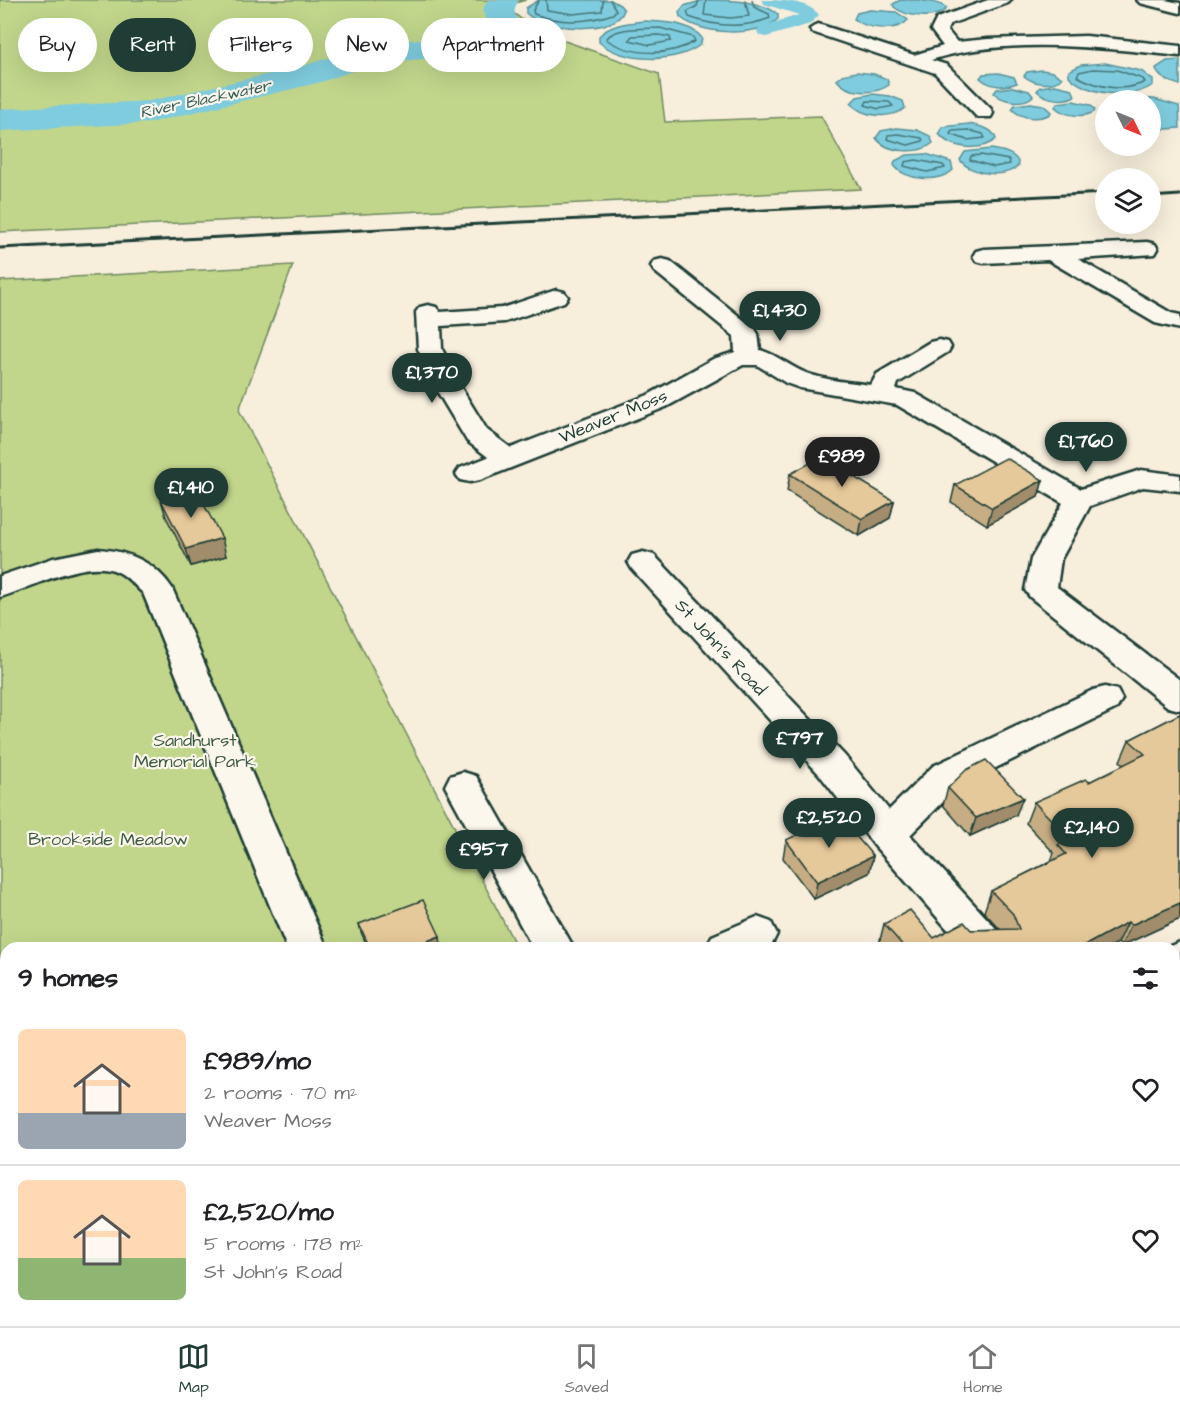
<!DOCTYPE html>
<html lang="en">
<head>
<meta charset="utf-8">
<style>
  :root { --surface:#fff; --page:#f2f2f2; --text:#202124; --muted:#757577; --line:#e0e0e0; --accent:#1f3d34 }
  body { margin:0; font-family:"Architects Daughter",sans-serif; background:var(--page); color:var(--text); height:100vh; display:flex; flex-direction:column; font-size:22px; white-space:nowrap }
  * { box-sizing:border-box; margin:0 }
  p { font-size:20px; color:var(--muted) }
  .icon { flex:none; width:33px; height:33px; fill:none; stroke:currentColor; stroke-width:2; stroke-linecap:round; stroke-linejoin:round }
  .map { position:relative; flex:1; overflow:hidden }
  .drawer { position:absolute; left:0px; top:942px; width:1180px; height:384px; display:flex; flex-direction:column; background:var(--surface); border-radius:18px 18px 0 0; box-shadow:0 6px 24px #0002 }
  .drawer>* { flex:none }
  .guide { position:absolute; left:18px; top:18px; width:600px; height:54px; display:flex; gap:12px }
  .needle { width:39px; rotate:133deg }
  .buttons { position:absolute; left:1095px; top:90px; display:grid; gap:12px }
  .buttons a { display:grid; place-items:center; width:66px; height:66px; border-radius:50%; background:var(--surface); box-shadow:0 6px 24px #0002; font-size:30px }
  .price { position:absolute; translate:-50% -51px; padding:0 14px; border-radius:21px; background:var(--accent); color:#fff; font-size:20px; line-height:39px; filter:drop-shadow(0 2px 3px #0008) }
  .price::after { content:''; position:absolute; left:50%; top:36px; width:18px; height:14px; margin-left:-9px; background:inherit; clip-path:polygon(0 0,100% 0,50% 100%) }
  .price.current { background:#222; color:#fff }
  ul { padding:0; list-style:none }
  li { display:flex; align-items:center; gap:18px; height:150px; padding:0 18px }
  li+li { border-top:2px solid var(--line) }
  li span { display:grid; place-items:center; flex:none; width:168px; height:120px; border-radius:9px; color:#555 }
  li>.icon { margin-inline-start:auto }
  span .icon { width:72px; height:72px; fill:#fffc; stroke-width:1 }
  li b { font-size:26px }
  h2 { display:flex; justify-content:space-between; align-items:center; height:72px; padding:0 18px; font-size:26px }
  .pill { padding:0 21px; border-radius:27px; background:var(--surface); box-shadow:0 6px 24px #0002; font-size:21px; line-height:54px }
  .pill.current { background:var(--accent); color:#fff }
  .dock { display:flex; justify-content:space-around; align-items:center; height:84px; border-top:2px solid var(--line); background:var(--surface); font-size:16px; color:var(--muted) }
  .dock a { display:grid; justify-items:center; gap:3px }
  .dock .current { color:var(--accent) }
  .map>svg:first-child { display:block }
  .green { fill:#c1d68b; stroke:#708a60; stroke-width:1.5 }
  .water { fill:#7fccde; stroke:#59939a; stroke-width:1.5 }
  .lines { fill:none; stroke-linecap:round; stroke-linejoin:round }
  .shore { stroke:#457678; stroke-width:1.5 }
  .canal { fill:#7fccde; fill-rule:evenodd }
  .river { fill:#7fccde; fill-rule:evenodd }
  .minor-casing { stroke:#1f3d34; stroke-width:5 }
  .major-casing { stroke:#1f3d34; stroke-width:5 }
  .minor { fill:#fbf7ec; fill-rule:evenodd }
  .major { fill:#fbf7ec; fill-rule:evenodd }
  .rail { stroke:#1f3d34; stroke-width:3 }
  .wall { fill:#c6ad84; stroke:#1f3d34; stroke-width:1.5 }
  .shaded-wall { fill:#a18d6c; stroke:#1f3d34; stroke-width:1.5 }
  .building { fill:#e6c99a; stroke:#1f3d34; stroke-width:1.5 }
  .labels { text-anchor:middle; stroke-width:4.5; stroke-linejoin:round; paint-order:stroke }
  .far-water-label { font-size:16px; font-style:italic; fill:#325a56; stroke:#fbf7ec }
  .street-label { font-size:18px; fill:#1f3d34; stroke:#fbf7ec }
  .park-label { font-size:18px; fill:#3f5c45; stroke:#fbf7ec }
</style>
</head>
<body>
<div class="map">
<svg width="1180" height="1326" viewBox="0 0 1180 1326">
  <rect width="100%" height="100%" fill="#f7eedc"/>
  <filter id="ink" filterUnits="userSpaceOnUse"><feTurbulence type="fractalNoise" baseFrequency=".0167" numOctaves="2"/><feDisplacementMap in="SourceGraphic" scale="12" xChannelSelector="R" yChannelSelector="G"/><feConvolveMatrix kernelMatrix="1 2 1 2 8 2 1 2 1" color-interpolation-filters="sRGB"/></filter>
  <g filter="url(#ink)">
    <path class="green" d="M 0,0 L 526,0 L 504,6 L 539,32 L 659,74 L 665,122 L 821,116 L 861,189 L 0,232 Z
      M 293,265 L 239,410 L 517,948 L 6,948 L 6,1320 L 616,1320 L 612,1326 L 0,1326 L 0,281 Z"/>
    <path class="water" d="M 539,0 L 611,0 L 620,5 L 624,10 C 617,36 541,30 526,13 L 526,8 Z
      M 704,0 C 728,0 759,0 778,14 L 778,19 C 757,38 701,35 680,17 L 679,12 L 684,6 Z
      M 900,0 C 916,0 936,0 947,8 C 936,21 906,17 894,7 L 893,4 Z
      M 870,10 L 896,12 L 908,20 C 897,33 866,29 854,19 L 857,13 Z
      M 644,21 C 664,22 689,22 702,38 L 701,44 C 678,64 622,63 599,42 L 599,36 C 611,24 628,23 644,21 Z
      M 1180,60 L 1180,85 C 1171,82 1158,79 1156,68 L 1167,61 Z
      M 1105,63 L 1141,71 L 1153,80 L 1153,85 C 1132,100 1086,95 1069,76 L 1069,71 L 1081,65 Z
      M 1042,70 L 1053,72 L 1062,78 C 1053,87 1033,84 1024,76 L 1027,72 Z
      M 857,72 L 874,74 L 887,79 L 889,85 C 875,95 847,94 837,80 L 842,75 Z
      M 998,73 L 1014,77 L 1017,83 C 1005,88 990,87 980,78 L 983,74 Z
      M 1055,85 L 1072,89 L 1075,96 C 1064,102 1047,100 1037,91 L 1040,87 Z
      M 1013,87 L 1029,91 L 1033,96 C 1024,105 1003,102 994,93 L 997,89 Z
      M 872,94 L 890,96 L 903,101 L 905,108 C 892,119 862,118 851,103 L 857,97 Z
      M 1127,98 L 1154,99 L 1179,106 L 1180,128 L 1151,130 L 1150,100 L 1112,100 Z
      M 1073,101 L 1090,105 L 1095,110 L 1094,112 C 1082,118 1065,116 1055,107 L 1058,103 Z
      M 1031,103 L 1043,105 L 1051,112 L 1050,114 C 1039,120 1021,119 1012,109 L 1015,105 Z
      M 969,124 C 979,126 993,128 996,139 C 982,152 950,149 939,134 L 943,127 Z
      M 897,128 L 917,130 L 930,136 L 933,143 C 919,155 887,153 876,138 L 881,131 Z
      M 991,149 C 1002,151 1017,153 1019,165 C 1006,179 971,175 960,160 L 965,152 Z
      M 926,154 L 951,162 L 953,170 C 940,183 904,181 894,165 L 895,161 L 907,155 Z"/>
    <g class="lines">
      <path class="shore" d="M 539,0 L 533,10 L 534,14 C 561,24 586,23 613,14 L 616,10 L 610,0
        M 546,0 L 547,10 L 573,14 L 602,11 L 603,0
        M 699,0 L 697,6 L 687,12 L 689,17 C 716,27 743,29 770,18 L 769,14 L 754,7 L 752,0
        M 706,0 L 704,15 L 730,18 L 749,16 L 745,0
        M 660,28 L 693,37 L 695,41 C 670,57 630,56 606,39 C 616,26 645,29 660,28 Z
        M 659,35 L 670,37 L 671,41 L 650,45 L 629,40 L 632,36 Z
        M 1093,69 L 1117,70 L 1143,79 L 1145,82 C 1123,93 1097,87 1077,76 L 1079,72 Z
        M 867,101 L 889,102 L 893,106 L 879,109 L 865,105 Z
        M 968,130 L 983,134 L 985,138 L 967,140 L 950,134 L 952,131 Z
        M 898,134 L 922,138 L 923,141 L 908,145 L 887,139 L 888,135 Z
        M 981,155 L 1009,160 L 1010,164 L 994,167 L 970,160 L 971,156 Z
        M 916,160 L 943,165 L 945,168 L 927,172 L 904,166 L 905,162 Z"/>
      <path class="canal" d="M 761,0 C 780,0 807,0 819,15 L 810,24 L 766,37 L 759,35 L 757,31 L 759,27 L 799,15 L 764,4 Z"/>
      <path class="river" d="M 488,0 L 519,0 C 509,15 518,18 527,31 L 522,38 L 503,47 L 472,55 L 375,63 L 321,82 L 149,123 L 0,131 L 0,109 L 149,101 L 300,67 L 370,44 L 481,33 L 493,28 C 485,17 479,12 488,0 Z"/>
      <defs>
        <path id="minor" d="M 988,0 L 1011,0 L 1008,3 L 950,24 L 947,30 L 957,42 L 988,39 L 1086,36 L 1180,46 L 1180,56 C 1102,48 1007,36 931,60 L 947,65 L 991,109 L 993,113 L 991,117 L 977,117 L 935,73 L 812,32 L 810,29 L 818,24 L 914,55 L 943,46 L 931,30 L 937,18 Z
          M 1137,0 L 1165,0 L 1180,3 L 1180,13 L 1140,3 Z
          M 1147,242 L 1155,244 L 1158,249 L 1155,254 L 1078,259 L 1171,313 L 1180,315 L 1180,329 L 1155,323 L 1048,260 L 984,263 L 976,261 L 973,256 L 976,251 L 984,249 Z
          M 662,259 L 670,261 L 755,329 L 758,334 L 760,350 C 778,355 790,367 806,373 C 827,381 850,382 871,385 L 877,374 L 930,342 L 939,340 L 948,342 L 951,347 L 948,352 L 898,383 L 896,389 L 915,393 L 1081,489 L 1141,470 L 1180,475 L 1180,491 L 1143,487 L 1090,506 L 1061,559 L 1057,587 L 1180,680 L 1180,710 L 1168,707 L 1030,597 L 1025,590 L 1031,559 L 1063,503 L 897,405 L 800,388 L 786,383 L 757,365 L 743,365 L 666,407 L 480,480 L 470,482 L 460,480 L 456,474 L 460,468 L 488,457 L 467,441 L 437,391 L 418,349 L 416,312 L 420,307 L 428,305 L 436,307 L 440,312 L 502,308 L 556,290 L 564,292 L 568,297 L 564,302 L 505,322 L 441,326 L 442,349 L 463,391 L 487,430 L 511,448 L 648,395 L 713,359 L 735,352 L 734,336 L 654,271 L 651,266 L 654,261 Z
          M 98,549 C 128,551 155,562 172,588 L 327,948 L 287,948 L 143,593 C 135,586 127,576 118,572 C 87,556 30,589 0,597 L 0,576 L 53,558 Z
          M 643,552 L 654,555 L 845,756 L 889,810 L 933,766 L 1093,690 L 1105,687 L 1117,690 L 1122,699 L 1117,708 L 959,786 L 910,835 L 1003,936 L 1009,948 L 964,948 L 874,845 L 819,774 L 632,569 L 628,562 L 632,555 Z
          M 463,772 L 476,776 L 574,948 L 533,948 L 445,786 L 450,776 Z
          M 757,917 L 771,922 L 777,934 L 771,946 L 767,948 L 706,948 L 712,936 Z
          M 1174,1069 L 1180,1071 L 1180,1115 L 1174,1113 Z
          M 453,1320 L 505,1320 L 507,1326 L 455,1326 Z"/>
        <path id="major" d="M 1180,942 L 1180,979 L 1174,980 L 1174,948 L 1165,948 Z
          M 739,1320 L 793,1320 L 791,1326 L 737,1326 Z"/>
      </defs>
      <use href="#minor" class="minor-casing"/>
      <use href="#major" class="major-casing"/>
      <use href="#minor" class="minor"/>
      <use href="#major" class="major"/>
      <path class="rail" d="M 1150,197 L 1180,195
        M 0,248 L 1106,193"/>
    </g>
    <path class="wall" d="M 790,474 L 894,501 L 890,518 L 859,536 L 787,491 Z
      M 1043,480 L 1038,497 L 987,525 L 951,502 L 955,485 Z
      M 161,500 L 226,556 L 191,566 L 166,517 Z
      M 1180,714 L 1180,919 L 1121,946 L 1118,943 L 1108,948 L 882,948 L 879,944 L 884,924 L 934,938 L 971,930 L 1000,929 L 984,912 L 991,891 L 1051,861 L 1054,853 L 1026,823 L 1034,802 L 1089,782 L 1124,765 L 1120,761 L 1129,740 Z
      M 948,788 L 1016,815 L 970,836 L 943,805 Z
      M 786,840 L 873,856 L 869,873 L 814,899 L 783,858 Z
      M 359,924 L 441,945 L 432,948 L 368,948 L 361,932 Z"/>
    <path class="shaded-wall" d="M 1043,480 L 1038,497 L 987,525 L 992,508 Z
      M 894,501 L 890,518 L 859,536 L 862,519 Z
      M 222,538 L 226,556 L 191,566 L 186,549 Z
      M 1023,798 L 1016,815 L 970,836 L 976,818 Z
      M 873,856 L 869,873 L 814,899 L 817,882 Z
      M 1180,903 L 1180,919 L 1121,946 L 1131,925 Z
      M 1128,922 L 1118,943 L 1108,948 L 1080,948 Z
      M 440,936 L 441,945 L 432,948 L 409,948 Z"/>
    <path class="building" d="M 821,457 L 894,501 L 862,519 L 790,474 Z
      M 1006,458 L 1043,480 L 992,508 L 955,485 Z
      M 196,490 L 222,538 L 186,549 L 161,500 Z
      M 1180,714 L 1180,903 L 1131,925 L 1128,922 L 1080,948 L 1043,948 L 1042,947 L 1041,948 L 905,948 L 884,924 L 910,910 L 934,938 L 964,922 L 971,930 L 1019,929 L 1013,914 L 991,891 L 1066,854 L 1058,845 L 1070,839 L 1034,802 L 1086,779 L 1089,782 L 1145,754 L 1129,740 Z
      M 986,760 L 1023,798 L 976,818 L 948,788 L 966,770 Z
      M 839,816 L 873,856 L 817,882 L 786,840 Z
      M 423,900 L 440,936 L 409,948 L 370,948 L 359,924 Z
      M 1174,1318 L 1180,1324 L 1180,1326 L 1139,1326 L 1146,1320 L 1174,1320 Z"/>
  </g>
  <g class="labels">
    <g class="far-water-label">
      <text transform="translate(205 98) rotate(-12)" y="6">River Blackwater</text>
    </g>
    <g class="street-label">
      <text transform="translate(613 416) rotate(-22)" y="6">Weaver Moss</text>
      <text transform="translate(721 647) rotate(47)" y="6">St John's Road</text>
    </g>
    <g class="park-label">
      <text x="195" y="746">Sandhurst<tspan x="195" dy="21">Memorial Park</tspan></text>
      <text x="108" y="845">Brookside Meadow</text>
    </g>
  </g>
</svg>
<div class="buttons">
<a><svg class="needle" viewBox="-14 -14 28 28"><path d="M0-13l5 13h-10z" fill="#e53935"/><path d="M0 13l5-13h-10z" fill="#757577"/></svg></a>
<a><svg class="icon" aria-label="layers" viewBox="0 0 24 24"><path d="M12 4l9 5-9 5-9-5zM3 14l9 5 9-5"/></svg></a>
</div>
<b class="price" style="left:780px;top:342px">£1,430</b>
<b class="price" style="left:432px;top:404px">£1,370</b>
<b class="price" style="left:1086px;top:473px">£1,760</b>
<b class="price current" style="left:842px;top:488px">£989</b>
<b class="price" style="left:191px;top:519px">£1,410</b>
<b class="price" style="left:800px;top:770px">£797</b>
<b class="price" style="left:829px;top:849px">£2,520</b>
<b class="price" style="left:1092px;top:859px">£2,140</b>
<b class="price" style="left:484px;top:881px">£957</b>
<div class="guide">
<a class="pill">Buy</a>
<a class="pill current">Rent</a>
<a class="pill">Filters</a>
<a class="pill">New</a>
<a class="pill">Apartment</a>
</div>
<section class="drawer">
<h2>9 homes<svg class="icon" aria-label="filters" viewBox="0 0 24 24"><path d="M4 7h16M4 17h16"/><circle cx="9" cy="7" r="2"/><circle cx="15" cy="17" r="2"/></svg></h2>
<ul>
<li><span style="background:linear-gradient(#ffd9b3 70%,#9aa5b1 0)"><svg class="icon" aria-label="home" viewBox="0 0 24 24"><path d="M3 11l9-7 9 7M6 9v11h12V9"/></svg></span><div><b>£989/mo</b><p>2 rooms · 70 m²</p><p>Weaver Moss</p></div><svg class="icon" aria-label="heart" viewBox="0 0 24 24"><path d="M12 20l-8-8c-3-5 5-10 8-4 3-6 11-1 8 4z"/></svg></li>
<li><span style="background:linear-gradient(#ffd9b3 65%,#8fb573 0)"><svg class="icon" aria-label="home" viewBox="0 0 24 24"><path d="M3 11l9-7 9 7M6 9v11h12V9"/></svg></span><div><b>£2,520/mo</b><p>5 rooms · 178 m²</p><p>St John's Road</p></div><svg class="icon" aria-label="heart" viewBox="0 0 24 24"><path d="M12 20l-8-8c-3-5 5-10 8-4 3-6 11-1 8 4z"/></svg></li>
</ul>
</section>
</div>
<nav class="dock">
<a class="current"><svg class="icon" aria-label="map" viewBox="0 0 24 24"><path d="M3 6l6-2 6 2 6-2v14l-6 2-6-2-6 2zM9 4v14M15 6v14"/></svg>Map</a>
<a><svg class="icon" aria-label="saved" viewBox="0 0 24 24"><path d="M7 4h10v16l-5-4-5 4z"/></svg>Saved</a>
<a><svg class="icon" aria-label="home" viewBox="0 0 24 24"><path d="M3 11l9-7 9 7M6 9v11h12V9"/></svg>Home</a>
</nav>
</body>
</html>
